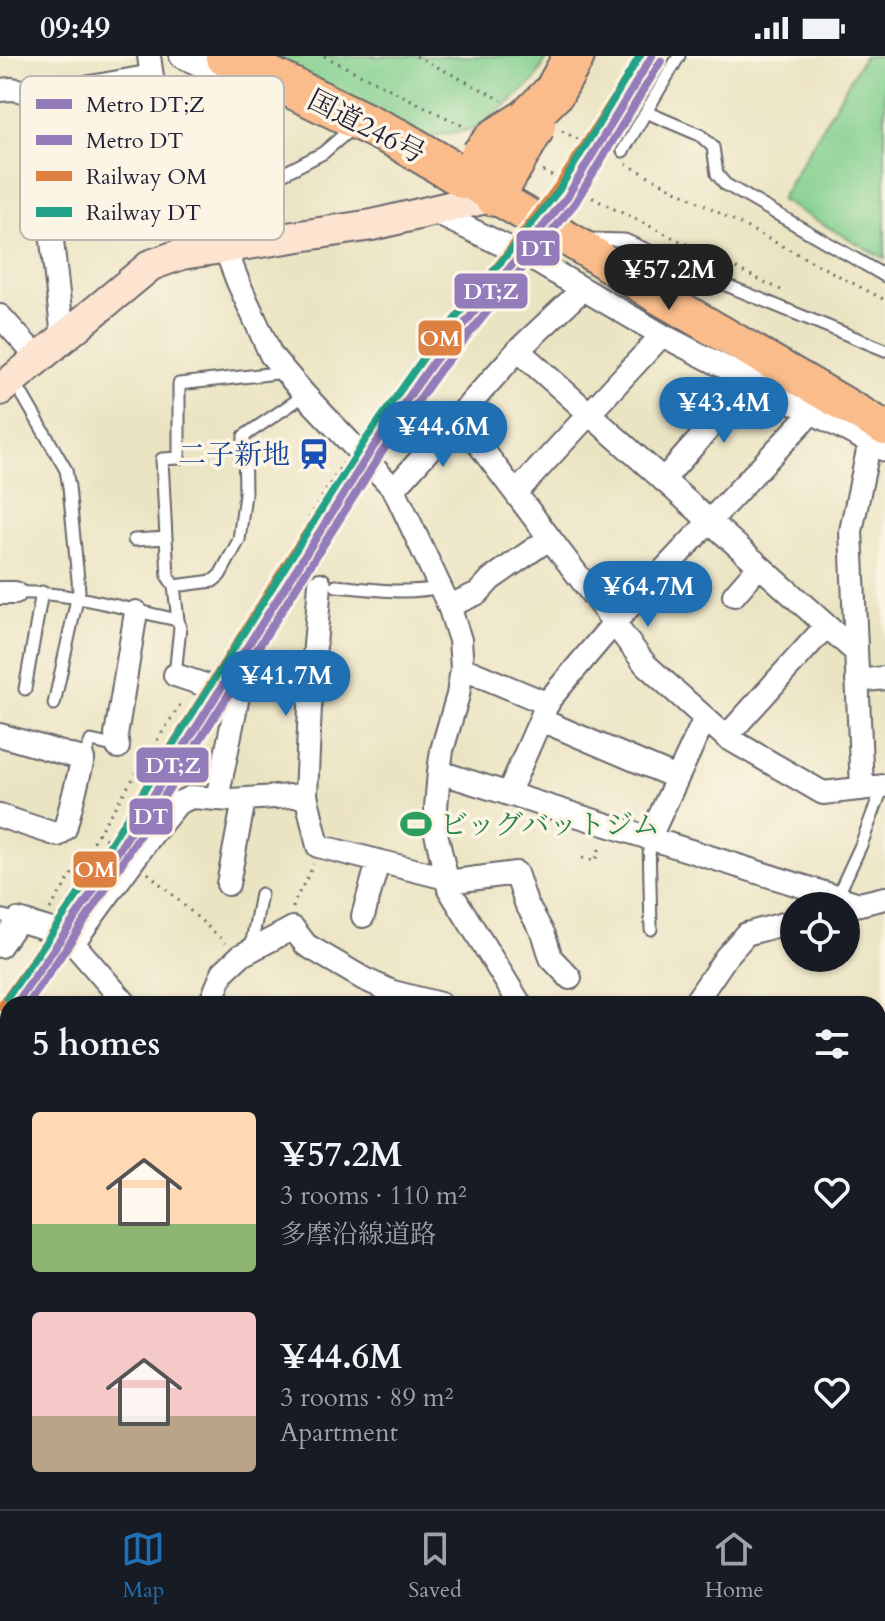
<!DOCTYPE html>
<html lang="en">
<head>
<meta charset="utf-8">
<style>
  :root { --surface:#171b24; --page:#242831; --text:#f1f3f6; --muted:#9ea1a6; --line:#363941; --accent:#1f6fb2 }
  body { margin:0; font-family:Cardo,"Noto Serif JP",serif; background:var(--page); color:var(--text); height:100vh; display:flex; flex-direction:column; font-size:30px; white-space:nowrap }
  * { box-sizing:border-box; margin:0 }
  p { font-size:26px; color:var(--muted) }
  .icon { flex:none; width:44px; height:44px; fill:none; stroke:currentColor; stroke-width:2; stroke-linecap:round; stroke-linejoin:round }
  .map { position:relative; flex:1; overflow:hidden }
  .side { position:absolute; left:0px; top:940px; width:886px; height:514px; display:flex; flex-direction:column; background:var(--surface); border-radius:24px 24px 0 0; box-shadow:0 2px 6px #0004 }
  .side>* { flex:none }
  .buttons { position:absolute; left:780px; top:836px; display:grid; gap:16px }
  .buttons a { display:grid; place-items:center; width:80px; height:80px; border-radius:50%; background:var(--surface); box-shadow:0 2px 6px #0004; font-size:40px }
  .price { position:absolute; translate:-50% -68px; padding:0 18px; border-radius:28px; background:var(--accent); color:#fff; font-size:26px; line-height:52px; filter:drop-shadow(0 2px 4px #0008) }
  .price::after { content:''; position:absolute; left:50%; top:48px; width:24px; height:18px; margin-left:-12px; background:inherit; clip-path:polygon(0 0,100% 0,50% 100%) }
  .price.active { background:#222; color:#fff }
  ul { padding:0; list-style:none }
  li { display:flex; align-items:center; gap:24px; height:200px; padding:0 32px }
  li span { display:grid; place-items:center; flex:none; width:224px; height:160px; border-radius:8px; color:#555 }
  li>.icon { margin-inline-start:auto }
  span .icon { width:96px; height:96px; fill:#fffc; stroke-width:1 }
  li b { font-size:34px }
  h2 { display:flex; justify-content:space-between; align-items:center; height:96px; padding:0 32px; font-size:34px }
  .status { display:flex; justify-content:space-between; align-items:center; height:56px; padding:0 40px; background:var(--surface); direction:ltr }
  .status svg { height:22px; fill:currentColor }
  .menu { display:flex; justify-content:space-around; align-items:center; height:112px; border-top:2px solid var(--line); background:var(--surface); font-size:22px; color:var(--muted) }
  .menu a { display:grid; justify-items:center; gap:4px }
  .menu .active { color:var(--accent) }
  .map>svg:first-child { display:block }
  .green { fill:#82cf8e; stroke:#527864; stroke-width:2 }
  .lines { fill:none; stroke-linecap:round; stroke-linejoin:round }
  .lane-casing { stroke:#68666b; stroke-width:15 }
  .street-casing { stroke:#68666b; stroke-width:26 }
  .secondary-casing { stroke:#68666b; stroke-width:34 }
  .primary-casing { stroke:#68666b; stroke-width:38 }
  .highway-casing { stroke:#68666b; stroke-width:44 }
  .path { stroke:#68666b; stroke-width:3; stroke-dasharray:2 6; stroke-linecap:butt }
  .lane { stroke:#fff; stroke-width:11 }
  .street { stroke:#fff; stroke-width:22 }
  .secondary { stroke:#fde4d0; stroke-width:30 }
  .primary { stroke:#f9bc8a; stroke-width:34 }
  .highway { stroke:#f9bc8a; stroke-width:40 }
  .highway-bridge-casing { stroke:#68666b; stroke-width:44; stroke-linecap:butt }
  .highway-bridge { stroke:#f9bc8a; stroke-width:40 }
  .rail-1-casing { stroke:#fcf5e5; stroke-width:14 }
  .rail-2-casing { stroke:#fcf5e5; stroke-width:14 }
  .rail-1 { stroke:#dc8142; stroke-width:8 }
  .rail-2 { stroke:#20a288; stroke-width:8 }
  .metro-1-casing { stroke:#fcf5e5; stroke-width:14 }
  .metro-2-casing { stroke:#fcf5e5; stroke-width:14 }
  .metro-1 { stroke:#937cb9; stroke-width:8 }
  .metro-2 { stroke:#937cb9; stroke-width:8 }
  .labels { text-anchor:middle; stroke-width:7; stroke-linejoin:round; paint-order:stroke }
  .street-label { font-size:28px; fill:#22223b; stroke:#fcf5e5 }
  .transit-label { font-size:28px; fill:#164399; stroke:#fcf5e5; text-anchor:end }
  .leisure-label { font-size:28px; fill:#27864d; stroke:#fcf5e5; text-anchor:start }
  .key { fill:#fcf5e5; stroke:#bbb6b2; stroke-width:2 }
  .key-label { font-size:22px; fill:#22223b }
  .line-badge { stroke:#fcf5e5; stroke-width:3 }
  .badge-label { font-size:22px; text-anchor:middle; font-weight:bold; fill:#fff }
</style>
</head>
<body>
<div class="status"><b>09:49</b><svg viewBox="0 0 49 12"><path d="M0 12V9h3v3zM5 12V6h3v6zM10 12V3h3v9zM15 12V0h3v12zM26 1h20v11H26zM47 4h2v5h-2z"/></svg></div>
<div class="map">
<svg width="885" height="1453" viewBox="0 0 885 1453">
  <rect width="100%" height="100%" fill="#fcf5e5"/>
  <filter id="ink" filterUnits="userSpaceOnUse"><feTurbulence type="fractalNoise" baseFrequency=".0125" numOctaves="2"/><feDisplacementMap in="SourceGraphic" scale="16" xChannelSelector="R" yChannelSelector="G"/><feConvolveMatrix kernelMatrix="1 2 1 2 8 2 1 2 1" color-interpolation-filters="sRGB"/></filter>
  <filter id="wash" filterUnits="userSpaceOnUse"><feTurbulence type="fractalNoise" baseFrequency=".006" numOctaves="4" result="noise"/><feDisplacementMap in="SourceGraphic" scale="32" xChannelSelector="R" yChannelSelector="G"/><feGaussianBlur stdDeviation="1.8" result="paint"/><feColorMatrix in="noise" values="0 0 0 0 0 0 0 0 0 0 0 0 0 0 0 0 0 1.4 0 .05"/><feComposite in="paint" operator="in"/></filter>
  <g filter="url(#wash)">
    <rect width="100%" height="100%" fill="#ebe4c3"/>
    <path class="green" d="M 257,0 L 548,0 L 534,25 L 479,72 L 428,81 Z
      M 864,0 L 885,0 L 885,203 L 780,144 Z
      M 8,1121 L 8,1193 L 0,1191 L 0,1122 Z"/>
  </g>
  <g filter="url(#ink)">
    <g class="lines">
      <defs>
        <path id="lane" d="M 679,0 L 646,56 L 700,79 L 713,91 L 717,118 L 725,128 L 885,220
          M 35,37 L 49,33 L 150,15
          M 623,95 L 646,56
          M 136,125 L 185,101
          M 211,155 L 323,97 L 345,78
          M 588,183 L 625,184 L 721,227 L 885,294
          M 15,326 L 66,414 L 69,431 L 79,534 L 54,648
          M 134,484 L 166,482
          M 174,530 L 168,521 L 162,403 L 179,402 L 179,328 L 277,317 L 284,313
          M 336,530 C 370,533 407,539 441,531
          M 15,537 C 70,535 124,553 178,564 L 174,530 L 213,525 L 220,519 L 239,484 L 245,438 L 244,380 L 305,339
          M 175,619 L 180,571 L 178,564
          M 25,633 L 42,536
          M 83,703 L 91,685 L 118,691
          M 649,783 L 651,873
          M 837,841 L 861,789 L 883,730
          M 0,859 L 18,864
          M 250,896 L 261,838
          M 692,1446 L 694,1453
          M 777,1446 L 779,1453
          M 0,1449 L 35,1453"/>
        <path id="street" d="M 149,0 L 153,28 L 176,82 L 208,148 L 238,226 L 271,299 L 305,339 L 394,433 L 449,550 L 460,584 L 462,612 L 458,639 L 442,694 L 439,716 L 436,751 L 436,777 L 449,833 L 520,948
          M 181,0 L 241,28
          M 0,34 L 12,33 L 35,37 L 63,281
          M 434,156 L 532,203 L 662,279 L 885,394
          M 0,260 L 38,302
          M 518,294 L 856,596
          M 458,361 L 645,608 L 726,681 L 823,737 L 885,730
          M 663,424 L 751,325
          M 394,433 L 518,294 L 583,233
          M 516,437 L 662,279
          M 320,528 L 310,651 L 306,739 L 318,790 L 446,822
          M 0,537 L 15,537
          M 734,539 L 759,510
          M 449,550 L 478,537 L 491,523 L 550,482
          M 462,612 L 548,648
          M 175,619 L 238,640 L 217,743
          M 857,625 L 885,622
          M 541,664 L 677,722
          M 0,679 L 83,703 L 65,773 L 58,779 L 0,760
          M 726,681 L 826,570
          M 118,691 L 116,679 L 136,556
          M 439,716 L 859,848
          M 862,733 L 851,475 L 870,385
          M 508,738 L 549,644 L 614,567 L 812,356
          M 649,783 L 705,662
          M 447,826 L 516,817 L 526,847 L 544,879 L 551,902 L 570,922
          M 228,828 L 244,744
          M 847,851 L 885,842
          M 363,860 L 378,806
          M 73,887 L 151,780 L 178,747 L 192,741 L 231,744 L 306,739
          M 0,890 L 18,864 L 55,875 L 73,887 L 126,948
          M 210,948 L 223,916 L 240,900 L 293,872 L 306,889 L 364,923 L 393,936 L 440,948
          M 694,948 L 726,901 L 746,878 L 794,865
          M 878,980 L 885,980
          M 0,1212 L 8,1201
          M 0,1232 L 2,1284 L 0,1297
          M 878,1316 L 885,1314
          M 0,1415 L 8,1415
          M 514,1446 L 517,1453
          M 145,1453 L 154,1446
          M 174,1453 L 175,1446
          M 440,1453 L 440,1446
          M 867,1453 L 867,1446"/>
        <path id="secondary" d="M 0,334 L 151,209 L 182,198 L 372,169 L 495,140"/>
        <path id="primary" d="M 474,128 L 580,190 L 656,239 L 885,372"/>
        <path id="highway" d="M 226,0 L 398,83 L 464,122
          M 554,36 L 574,0
          M 495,140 L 508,117"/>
      </defs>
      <use href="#lane" class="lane-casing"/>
      <use href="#street" class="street-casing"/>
      <use href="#secondary" class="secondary-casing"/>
      <use href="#primary" class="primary-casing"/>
      <use href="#highway" class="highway-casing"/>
      <path class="path" d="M 324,0 L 467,72
        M 416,0 L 502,44
        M 562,75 L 609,99
        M 626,108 L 885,244
        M 543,115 L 604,148 L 783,235
        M 217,612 L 343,407
        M 98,777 L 118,792
        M 582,802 L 595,805 L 601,788
        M 148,817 L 226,887
        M 293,852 C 297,836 308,824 313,808
        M 50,853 L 183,644"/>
      <use href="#lane" class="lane"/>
      <use href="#street" class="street"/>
      <use href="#secondary" class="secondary"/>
      <use href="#primary" class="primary"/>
      <use href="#highway" class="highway"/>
      <defs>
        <path id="highway-bridge" d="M 480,101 L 495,83 L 527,63 L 554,36
          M 508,117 L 535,70"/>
      </defs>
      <use href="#highway-bridge" class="highway-bridge-casing"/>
      <use href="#highway-bridge" class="highway-bridge"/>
      <defs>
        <path id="rail-1" d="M 0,951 L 77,842 L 292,498 L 424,302 L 496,212 L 560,127 L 641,0"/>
        <path id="rail-2" d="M 8,942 L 78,840 L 366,384 L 424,302 L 559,135 L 640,0"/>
      </defs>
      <use href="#rail-1" class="rail-1-casing"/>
      <use href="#rail-2" class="rail-2-casing"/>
      <use href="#rail-1" class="rail-1"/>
      <use href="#rail-2" class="rail-2"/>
      <defs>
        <path id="metro-1" d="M 16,948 L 86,846 L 374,390 L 432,308 L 567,141 L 652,0"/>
        <path id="metro-2" d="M 28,948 L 94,851 L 382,396 L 440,314 L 575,147 L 661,5"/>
      </defs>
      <use href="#metro-1" class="metro-1-casing"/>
      <use href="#metro-2" class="metro-2-casing"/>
      <use href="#metro-1" class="metro-1"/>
      <use href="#metro-2" class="metro-2"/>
    </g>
  </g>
  <defs>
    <symbol id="station-bare" viewBox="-9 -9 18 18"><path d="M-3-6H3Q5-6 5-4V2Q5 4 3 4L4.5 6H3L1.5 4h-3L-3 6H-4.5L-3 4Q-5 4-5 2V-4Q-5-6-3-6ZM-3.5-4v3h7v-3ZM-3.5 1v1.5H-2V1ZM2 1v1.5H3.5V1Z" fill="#1a4fb4" stroke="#fcf5e5" stroke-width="2.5" paint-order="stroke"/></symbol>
    <symbol id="stadium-bare" viewBox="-9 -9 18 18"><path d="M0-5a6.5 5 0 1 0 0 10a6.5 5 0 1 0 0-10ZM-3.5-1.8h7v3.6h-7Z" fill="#2e9e5b" stroke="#fcf5e5" stroke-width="2.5" paint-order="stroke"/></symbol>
  </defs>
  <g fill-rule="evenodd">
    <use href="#station-bare" x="292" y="376" width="44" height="44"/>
    <use href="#stadium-bare" x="394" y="746" width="44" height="44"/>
  </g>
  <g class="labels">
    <g class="street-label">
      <text transform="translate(367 70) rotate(27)" y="10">国道246号</text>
    </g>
    <g class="transit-label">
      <text x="290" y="408">二子新地</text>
    </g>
    <g class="leisure-label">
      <text x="440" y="778">ビッグバットジム</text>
    </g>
  </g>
  <rect x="20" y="20" width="264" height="164" rx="12" class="key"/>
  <rect x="36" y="43" width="36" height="10" fill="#937cb9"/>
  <rect x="36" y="79" width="36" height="10" fill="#937cb9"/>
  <rect x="36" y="115" width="36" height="10" fill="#dc8142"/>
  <rect x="36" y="151" width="36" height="10" fill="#20a288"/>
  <g class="key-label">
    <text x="86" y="56">Metro DT;Z</text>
    <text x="86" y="92">Metro DT</text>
    <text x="86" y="128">Railway OM</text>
    <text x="86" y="164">Railway DT</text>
  </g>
  <g class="line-badge">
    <rect x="515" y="173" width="46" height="38" rx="8" fill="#937cb9"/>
    <rect x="453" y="216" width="76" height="38" rx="8" fill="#937cb9"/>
    <rect x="417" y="263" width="46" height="38" rx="8" fill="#dc8142"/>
    <rect x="135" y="690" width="75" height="38" rx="8" fill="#937cb9"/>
    <rect x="128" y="741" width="46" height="39" rx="8" fill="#937cb9"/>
    <rect x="72" y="794" width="46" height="39" rx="8" fill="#dc8142"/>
  </g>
  <g class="badge-label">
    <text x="538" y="200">DT</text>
    <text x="491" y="243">DT;Z</text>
    <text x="440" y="290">OM</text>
    <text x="173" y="717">DT;Z</text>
    <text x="151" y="768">DT</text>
    <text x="95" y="821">OM</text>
  </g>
</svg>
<div class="buttons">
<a><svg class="icon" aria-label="locate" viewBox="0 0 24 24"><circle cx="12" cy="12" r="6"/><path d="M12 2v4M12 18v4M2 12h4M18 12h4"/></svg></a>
</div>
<b class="price active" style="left:669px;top:256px">¥57.2M</b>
<b class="price" style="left:724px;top:389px">¥43.4M</b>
<b class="price" style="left:443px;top:413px">¥44.6M</b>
<b class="price" style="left:648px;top:573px">¥64.7M</b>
<b class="price" style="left:286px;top:662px">¥41.7M</b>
<section class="side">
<h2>5 homes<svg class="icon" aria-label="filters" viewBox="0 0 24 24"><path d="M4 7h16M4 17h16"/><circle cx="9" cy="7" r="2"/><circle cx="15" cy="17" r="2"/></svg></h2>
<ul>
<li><span style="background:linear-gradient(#ffd9b3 70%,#8fb573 0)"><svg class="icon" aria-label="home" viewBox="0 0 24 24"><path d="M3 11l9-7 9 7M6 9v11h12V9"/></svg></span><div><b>¥57.2M</b><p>3 rooms · 110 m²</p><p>多摩沿線道路</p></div><svg class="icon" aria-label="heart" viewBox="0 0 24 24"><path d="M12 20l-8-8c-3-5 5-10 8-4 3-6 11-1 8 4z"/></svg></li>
<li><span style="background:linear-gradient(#f6c9c9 65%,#b9a48a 0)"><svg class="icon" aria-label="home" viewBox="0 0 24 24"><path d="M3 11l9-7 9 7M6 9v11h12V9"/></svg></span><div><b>¥44.6M</b><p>3 rooms · 89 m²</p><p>Apartment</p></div><svg class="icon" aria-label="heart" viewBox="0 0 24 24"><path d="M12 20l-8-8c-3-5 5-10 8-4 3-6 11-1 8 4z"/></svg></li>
</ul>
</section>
</div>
<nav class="menu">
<a class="active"><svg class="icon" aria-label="map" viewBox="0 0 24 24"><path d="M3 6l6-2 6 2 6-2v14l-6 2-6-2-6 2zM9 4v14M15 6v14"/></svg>Map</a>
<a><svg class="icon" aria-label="saved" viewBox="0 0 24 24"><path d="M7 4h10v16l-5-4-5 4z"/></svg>Saved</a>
<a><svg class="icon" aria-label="home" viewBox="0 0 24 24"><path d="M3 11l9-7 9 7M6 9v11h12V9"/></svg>Home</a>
</nav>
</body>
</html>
